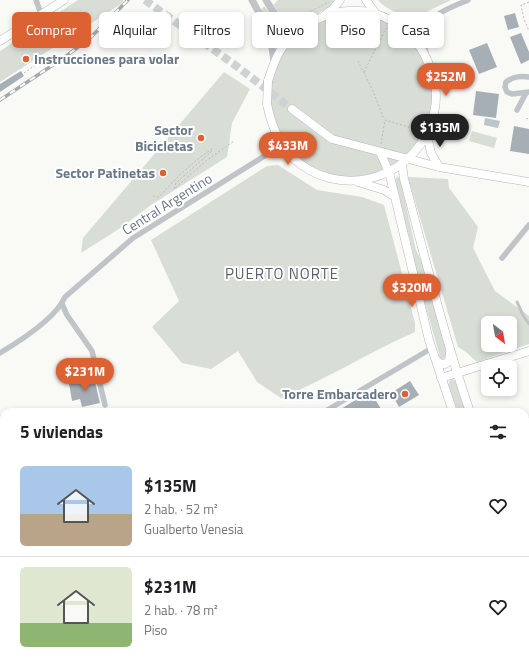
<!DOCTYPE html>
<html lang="es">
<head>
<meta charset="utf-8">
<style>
  :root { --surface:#fff; --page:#f2f2f2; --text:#202124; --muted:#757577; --line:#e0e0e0; --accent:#dc6133 }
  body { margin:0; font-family:"Titillium Web",sans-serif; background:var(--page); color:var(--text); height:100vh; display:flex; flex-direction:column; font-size:15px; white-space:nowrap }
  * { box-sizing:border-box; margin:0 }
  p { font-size:13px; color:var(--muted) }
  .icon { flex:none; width:22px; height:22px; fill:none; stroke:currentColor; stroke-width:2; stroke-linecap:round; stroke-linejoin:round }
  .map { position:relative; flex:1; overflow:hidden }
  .details { position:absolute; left:0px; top:408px; width:529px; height:256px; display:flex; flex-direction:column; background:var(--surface); border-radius:12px 12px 0 0; box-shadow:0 2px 6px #0003 }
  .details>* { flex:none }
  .guide { position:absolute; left:12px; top:12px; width:505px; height:36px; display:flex; gap:8px }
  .needle { width:26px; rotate:149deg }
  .buttons { position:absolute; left:481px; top:316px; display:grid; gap:8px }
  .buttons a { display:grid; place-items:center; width:36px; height:36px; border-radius:6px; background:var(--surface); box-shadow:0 2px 6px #0003; font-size:20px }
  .price { position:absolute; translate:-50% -34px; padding:0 9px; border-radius:14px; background:var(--accent); color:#fff; font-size:13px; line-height:26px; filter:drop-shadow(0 1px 2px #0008) }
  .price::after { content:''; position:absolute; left:50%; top:24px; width:12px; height:9px; margin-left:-6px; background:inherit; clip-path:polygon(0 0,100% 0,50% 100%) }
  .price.selected { background:#222; color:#fff }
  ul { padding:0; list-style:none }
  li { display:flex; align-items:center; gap:12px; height:100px; padding:0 20px }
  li+li { border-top:1px solid var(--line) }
  li span { display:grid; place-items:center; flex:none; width:112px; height:80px; border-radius:6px; color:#555 }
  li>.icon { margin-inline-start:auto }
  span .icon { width:48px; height:48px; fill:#fffc; stroke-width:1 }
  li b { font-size:17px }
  h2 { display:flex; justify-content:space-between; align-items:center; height:48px; padding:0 20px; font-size:17px }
  .chip { padding:0 14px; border-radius:6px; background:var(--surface); box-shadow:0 2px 6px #0003; font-size:14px; line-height:36px }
  .chip.selected { background:var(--accent); color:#fff }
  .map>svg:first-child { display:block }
  .green { fill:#d8ddd6; fill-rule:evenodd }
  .water { fill:#bac4c9 }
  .building { fill:#a7afb6 }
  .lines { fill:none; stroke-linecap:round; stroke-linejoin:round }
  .secondary-tunnel { stroke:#ced2d4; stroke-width:8; stroke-dasharray:8 4; stroke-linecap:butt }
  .secondary-casing { stroke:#b3b8bd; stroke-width:9 }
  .primary-casing { stroke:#b4b8bd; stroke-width:10 }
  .path { stroke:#b9bcbf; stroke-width:1; stroke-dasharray:2 2; stroke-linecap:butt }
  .service { stroke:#c0c4c8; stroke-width:3 }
  .minor { stroke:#c0c4c8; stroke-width:5.5 }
  .tertiary { stroke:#c0c4c8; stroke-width:7 }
  .secondary { stroke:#fff; stroke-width:8 }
  .primary { stroke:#fff; stroke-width:9 }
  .rail-casing { stroke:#a2a8ae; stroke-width:3.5 }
  .rail { stroke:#fff; stroke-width:2; stroke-dasharray:6; stroke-linecap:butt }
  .secondary-bridge-casing { stroke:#b3b8bd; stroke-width:9; stroke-linecap:butt }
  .secondary-bridge { stroke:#fff; stroke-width:8 }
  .poi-dot { fill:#dc6133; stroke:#fff; stroke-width:1.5 }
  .labels { text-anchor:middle; stroke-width:4; stroke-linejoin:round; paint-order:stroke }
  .poi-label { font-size:14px; font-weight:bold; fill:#697886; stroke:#fff; text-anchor:end }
  .street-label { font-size:14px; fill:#697886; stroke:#fff }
  .neighbourhood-label { font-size:15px; letter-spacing:1px; fill:#57616b; stroke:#fff }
</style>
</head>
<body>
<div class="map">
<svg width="529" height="664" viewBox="0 0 529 664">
  <rect width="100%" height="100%" fill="#f9f9f6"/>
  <path class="green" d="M 78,0 L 124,0 L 121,4 L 0,82 L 0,51 Z
    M 278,0 L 335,0 L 330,6 L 314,16 L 288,18 L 282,16 L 273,5 Z
    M 378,0 L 451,0 L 422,14 L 409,18 C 400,15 383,7 378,0 Z
    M 264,6 L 276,20 L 289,27 L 280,39 L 278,40 L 261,10 Z
    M268 96a83 83 0 1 1 166 0a83 83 0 1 1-166 0Z
    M 224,72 L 250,89 L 232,123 L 227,157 L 151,205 L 122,227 L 81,253 L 83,238 Z
    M 472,131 L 497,138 L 494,148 L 469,141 Z
    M 278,165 L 317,190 L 362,197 L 384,205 L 415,323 L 415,332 C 369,352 327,379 281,398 L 257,382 L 238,351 L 211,369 L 182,363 L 152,327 L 179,301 L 151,240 L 267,166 Z
    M 397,176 L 400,179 L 416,250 L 423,264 L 448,353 C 447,357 446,358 442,359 L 440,357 L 414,265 L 413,252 L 395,180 Z
    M 408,177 L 448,179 L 449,188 L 456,197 L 478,227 L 473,248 L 495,291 L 529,316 L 529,344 L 477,362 L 466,352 L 458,347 ZM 488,323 L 510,323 L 510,345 L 488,345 Z
    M 452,379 L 454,380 L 456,382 L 467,412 L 458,412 L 449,386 L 449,381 Z
    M 0,525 L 4,525 L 4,551 L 0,551 Z
    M 529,537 L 529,619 L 525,618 L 525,538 Z"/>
  <path class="water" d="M 485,118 L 500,121 L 498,128 L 484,125 Z
    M 0,551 L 4,551 L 4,660 L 525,660 L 525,618 L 529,619 L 529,664 L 0,664 Z"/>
  <path class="building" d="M 515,13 L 519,27 L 508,30 L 504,16 Z
    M 521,33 L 529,52 L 529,60 L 521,64 L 510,37 Z
    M 487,43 L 497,67 L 479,74 L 469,50 Z
    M 21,71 L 24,76 L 0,92 L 0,84 Z
    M 476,91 L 499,94 L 496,118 L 473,115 Z
    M 514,126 L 529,129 L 529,154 L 510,151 Z
    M 94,378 L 100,403 L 82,407 L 80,399 L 72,401 L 69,383 Z
    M 410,381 L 419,395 L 399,407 L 391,393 Z
    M 370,391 L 383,412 L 336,412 Z"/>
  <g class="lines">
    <path class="secondary-tunnel" d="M 145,0 L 239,68 L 292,109"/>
    <defs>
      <path id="secondary" d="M 366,0 L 376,14
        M 326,14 L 333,9 L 340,0
        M 0,41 L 64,0
        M 267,104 C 271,124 278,143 293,158 C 337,199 409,182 430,126 C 437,108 438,88 431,70 C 424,48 410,31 390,20 C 353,0 306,15 282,48 C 275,58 272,69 268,81
        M 292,109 L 332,139 L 439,167 L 529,182
        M 427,135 L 431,153 L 439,167
        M 380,152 L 389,172 L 429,340 L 453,412
        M 402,164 L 404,179 C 425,257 444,336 470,412
        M 358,182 L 384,190 L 395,197
        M 435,358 L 440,364 L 445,364 L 449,361 L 450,353
        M 441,378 L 529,351"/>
      <path id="primary" d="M 525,498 L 529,499
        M 0,508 L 4,508
        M 0,520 L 4,520
        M 525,531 L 529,530"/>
    </defs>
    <use href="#secondary" class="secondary-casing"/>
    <use href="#primary" class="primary-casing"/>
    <path class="path" d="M 529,2 L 521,5 L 524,19 L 529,31
      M 307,13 L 329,2
      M 358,61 L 373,91 L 384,119
      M 364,72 L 386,28
      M 24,73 L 46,58
      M 526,119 L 529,118
      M 381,144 L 385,120 L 419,130
      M 153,196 L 159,197 C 175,179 192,162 212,149 L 212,151 L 176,183 L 174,189 L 206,161 L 234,141
      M 1,529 L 4,529"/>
    <path class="service" d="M 517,302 L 524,317 L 529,324"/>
    <path class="minor" d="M 36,0 L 41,14
      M 426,54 C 417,18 441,12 468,0
      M 529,77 C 520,76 514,76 506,82 L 505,87 L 507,92 L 512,94 L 529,92
      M 517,110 L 526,93
      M 502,258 L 529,225
      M 62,304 L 67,315 L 92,351 L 105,405
      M 0,353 C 20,341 56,318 65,297 L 133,238 L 282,145
      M 324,412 L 432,348
      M 525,423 L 529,420
      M 0,501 L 4,497"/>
    <path class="tertiary" d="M 252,0 L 270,33 L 274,62
      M 266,0 C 281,27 287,23 314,20"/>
    <use href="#secondary" class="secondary"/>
    <use href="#primary" class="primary"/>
    <defs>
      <path id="rail" d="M 0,100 L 65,57 L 90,38 L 128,0"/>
    </defs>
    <use href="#rail" class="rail-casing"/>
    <use href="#rail" class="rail"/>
    <defs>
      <path id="secondary-bridge" d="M 267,104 L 268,81"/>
    </defs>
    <use href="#secondary-bridge" class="secondary-bridge-casing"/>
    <use href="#secondary-bridge" class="secondary-bridge"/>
  </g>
  <g class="poi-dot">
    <circle cx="26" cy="59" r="4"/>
    <circle cx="201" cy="138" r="4"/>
    <circle cx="163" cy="173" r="4"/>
    <circle cx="405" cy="394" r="4"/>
  </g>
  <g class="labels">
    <g class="poi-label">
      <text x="34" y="64" text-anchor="start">Instrucciones para volar</text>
      <text x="193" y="135">Sector<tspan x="193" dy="16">Bicicletas</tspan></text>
      <text x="155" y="178">Sector Patinetas</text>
      <text x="397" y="399">Torre Embarcadero</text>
    </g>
    <g class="street-label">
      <text transform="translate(167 204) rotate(-32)" y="5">Central Argentino</text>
    </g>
    <g class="neighbourhood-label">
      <text x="282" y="279">PUERTO NORTE</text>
    </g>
  </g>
</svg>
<div class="buttons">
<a><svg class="needle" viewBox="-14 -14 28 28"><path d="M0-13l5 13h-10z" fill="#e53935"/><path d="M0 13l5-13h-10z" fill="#757577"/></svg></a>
<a><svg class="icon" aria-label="locate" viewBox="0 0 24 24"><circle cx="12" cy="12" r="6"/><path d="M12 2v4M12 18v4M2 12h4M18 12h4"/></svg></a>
</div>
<b class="price" style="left:446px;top:97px">$252M</b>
<b class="price selected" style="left:440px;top:148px">$135M</b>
<b class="price" style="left:288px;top:166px">$433M</b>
<b class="price" style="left:412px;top:308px">$320M</b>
<b class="price" style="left:85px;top:392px">$231M</b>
<div class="guide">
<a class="chip selected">Comprar</a>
<a class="chip">Alquilar</a>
<a class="chip">Filtros</a>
<a class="chip">Nuevo</a>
<a class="chip">Piso</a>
<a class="chip">Casa</a>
</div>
<section class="details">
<h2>5 viviendas<svg class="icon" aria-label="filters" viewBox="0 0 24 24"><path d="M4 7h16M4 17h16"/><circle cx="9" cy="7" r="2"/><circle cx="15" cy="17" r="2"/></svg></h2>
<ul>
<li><span style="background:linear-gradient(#a9c7e8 60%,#b9a48a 0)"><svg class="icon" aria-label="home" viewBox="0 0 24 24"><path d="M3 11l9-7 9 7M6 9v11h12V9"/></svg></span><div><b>$135M</b><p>2 hab. · 52 m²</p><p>Gualberto Venesia</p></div><svg class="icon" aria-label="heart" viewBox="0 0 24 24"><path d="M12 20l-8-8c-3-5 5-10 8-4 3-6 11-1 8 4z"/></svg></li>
<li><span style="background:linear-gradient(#dfe7d0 70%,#8fb573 0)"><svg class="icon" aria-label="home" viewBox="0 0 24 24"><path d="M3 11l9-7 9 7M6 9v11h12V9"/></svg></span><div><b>$231M</b><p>2 hab. · 78 m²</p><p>Piso</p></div><svg class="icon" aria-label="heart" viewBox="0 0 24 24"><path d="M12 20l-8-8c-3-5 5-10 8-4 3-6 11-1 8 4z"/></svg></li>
</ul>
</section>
</div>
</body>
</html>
